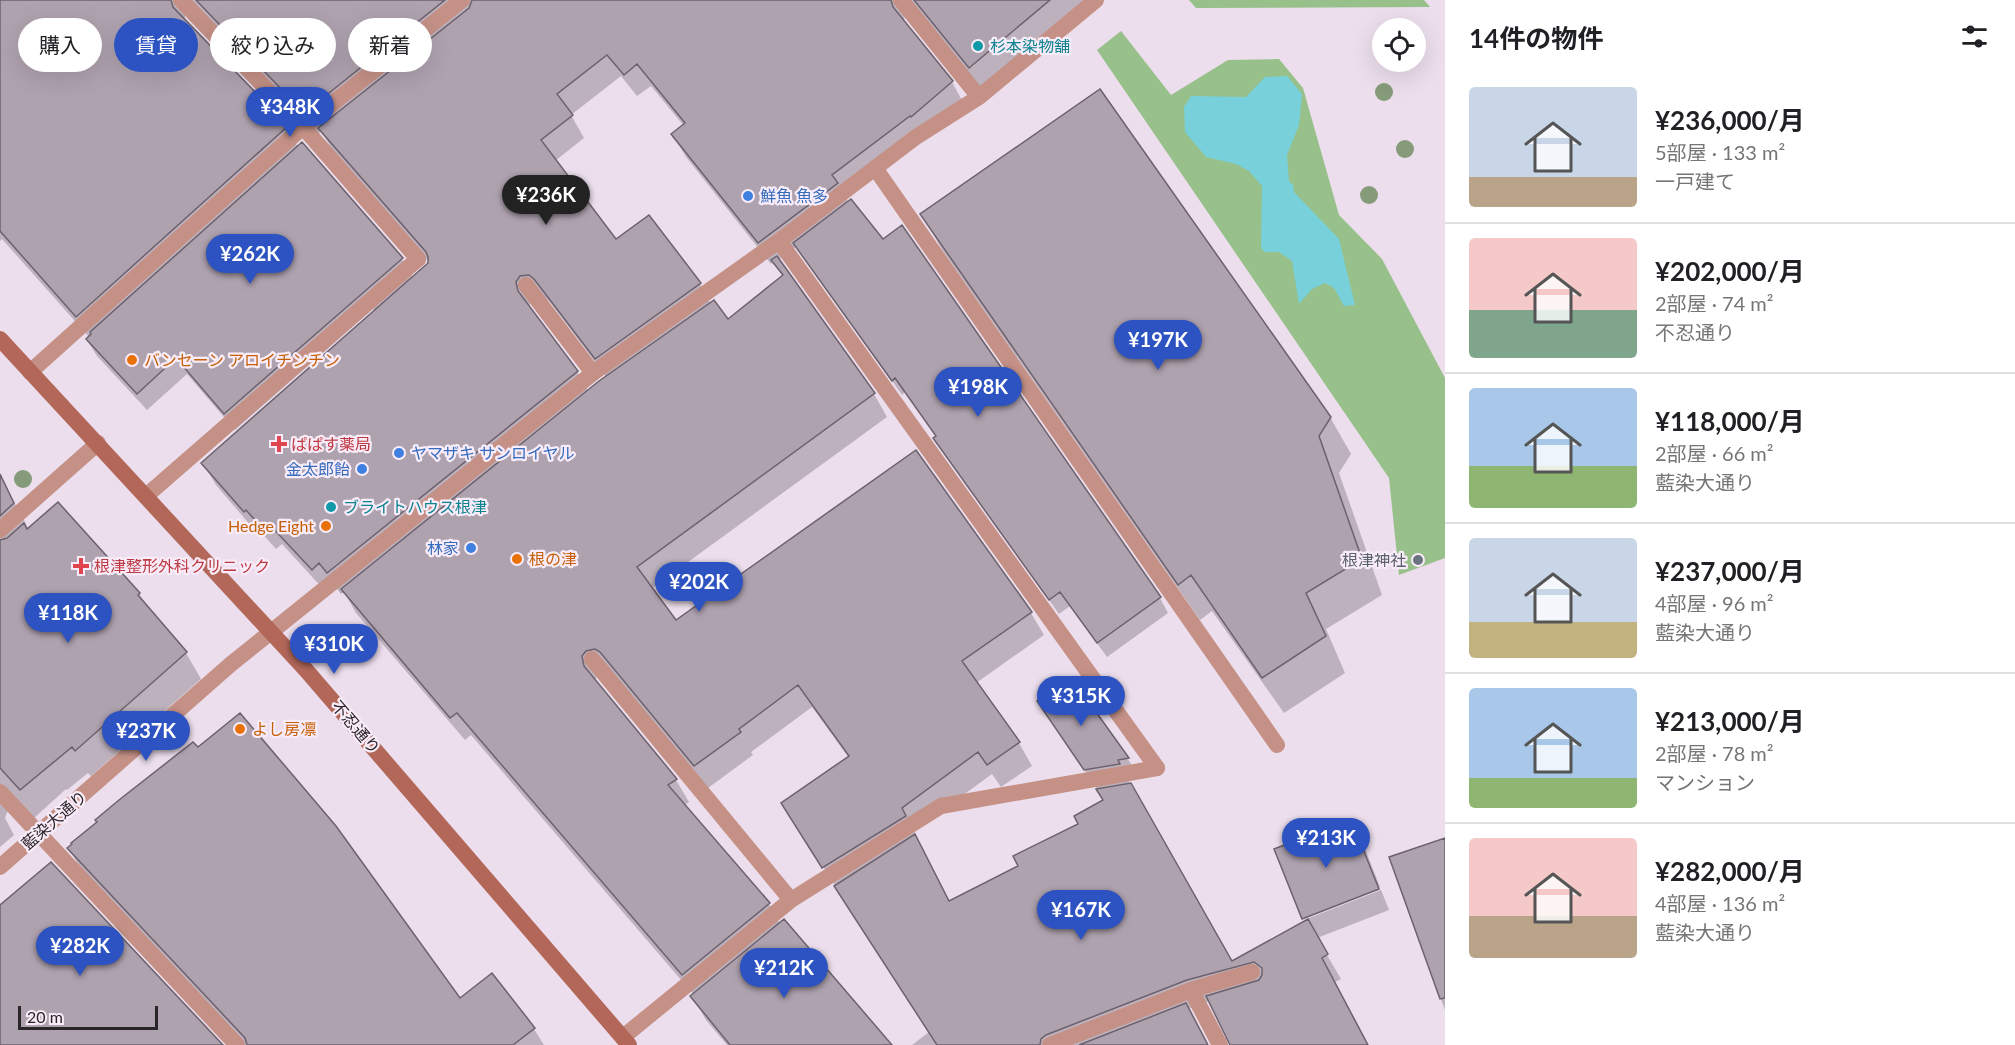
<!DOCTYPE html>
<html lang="ja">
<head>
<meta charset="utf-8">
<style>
  :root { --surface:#fff; --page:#f2f2f2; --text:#202124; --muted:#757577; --line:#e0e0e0; --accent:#2d52c2 }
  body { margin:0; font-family:Lato,"Noto Sans JP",sans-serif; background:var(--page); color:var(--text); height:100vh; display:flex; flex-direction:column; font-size:22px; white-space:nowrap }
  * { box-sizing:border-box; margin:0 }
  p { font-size:20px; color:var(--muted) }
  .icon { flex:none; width:33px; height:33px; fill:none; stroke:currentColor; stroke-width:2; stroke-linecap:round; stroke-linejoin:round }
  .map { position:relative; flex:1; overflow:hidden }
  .panel { display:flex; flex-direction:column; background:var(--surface); width:570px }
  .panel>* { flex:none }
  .guide { position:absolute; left:18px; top:18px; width:570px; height:54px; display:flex; gap:12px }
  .fabs { position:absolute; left:1372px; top:18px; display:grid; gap:12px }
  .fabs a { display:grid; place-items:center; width:54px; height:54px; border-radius:50%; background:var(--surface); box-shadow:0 6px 24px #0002; font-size:30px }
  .scale { position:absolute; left:18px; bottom:15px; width:140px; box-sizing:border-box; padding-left:6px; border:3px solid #2a2529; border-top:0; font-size:16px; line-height:21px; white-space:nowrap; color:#2a2529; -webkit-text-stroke:4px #f9ecf9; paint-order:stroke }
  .price { position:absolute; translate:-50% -51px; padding:0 14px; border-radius:21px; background:var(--accent); color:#fff; font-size:20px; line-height:39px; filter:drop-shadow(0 2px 3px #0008) }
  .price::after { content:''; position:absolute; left:50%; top:36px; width:18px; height:14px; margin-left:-9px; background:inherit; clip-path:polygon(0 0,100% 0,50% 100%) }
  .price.active { background:#222; color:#fff }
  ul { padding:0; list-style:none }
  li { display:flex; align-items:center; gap:18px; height:150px; padding:0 24px }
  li+li { border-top:2px solid var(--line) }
  li span { display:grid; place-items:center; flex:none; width:168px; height:120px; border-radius:6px; color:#555 }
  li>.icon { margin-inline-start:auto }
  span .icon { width:72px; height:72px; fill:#fffc; stroke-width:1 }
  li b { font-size:26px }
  h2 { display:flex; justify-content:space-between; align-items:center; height:72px; padding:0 24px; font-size:26px }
  .pill { padding:0 21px; border-radius:27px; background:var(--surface); box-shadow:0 6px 24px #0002; font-size:21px; line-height:54px }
  .pill.active { background:var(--accent); color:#fff }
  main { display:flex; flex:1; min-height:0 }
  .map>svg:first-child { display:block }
  .forest { fill:#97c08a }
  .water { fill:#78d0da }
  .shadow { fill:#0003; fill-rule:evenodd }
  .building { fill:#afa2af; stroke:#6c616c; stroke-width:1.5 }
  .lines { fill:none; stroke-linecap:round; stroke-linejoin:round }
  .service { stroke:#c59186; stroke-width:16 }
  .minor { stroke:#c59186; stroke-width:16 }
  .tertiary { stroke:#c59186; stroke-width:16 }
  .secondary { stroke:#b26759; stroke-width:16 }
  .tree { fill:#859b7a }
  .culture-dot { fill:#0f9aa8; stroke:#f9ecf9; stroke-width:2 }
  .shop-dot { fill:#3f7fe0; stroke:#f9ecf9; stroke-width:2 }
  .food-dot { fill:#e8710a; stroke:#f9ecf9; stroke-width:2 }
  .health-dot { fill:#e0444e; stroke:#f9ecf9; stroke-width:2 }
  .worship-dot { fill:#6b7280; stroke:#f9ecf9; stroke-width:2 }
  .labels { text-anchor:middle; stroke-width:4.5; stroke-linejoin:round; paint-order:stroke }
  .culture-label { font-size:16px; fill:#0d838f; stroke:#f9ecf9; text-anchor:start }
  .shop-label { font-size:16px; fill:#366cbe; stroke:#f9ecf9; text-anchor:start }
  .food-label { font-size:16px; fill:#c56008; stroke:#f9ecf9; text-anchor:start }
  .health-label { font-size:16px; fill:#be3a42; stroke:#f9ecf9; text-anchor:start }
  .worship-label { font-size:16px; fill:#5b616d; stroke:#f9ecf9; text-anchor:end }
  .street-label { font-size:16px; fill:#2a2529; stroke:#f9ecf9 }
</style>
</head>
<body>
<main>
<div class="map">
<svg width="1445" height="1045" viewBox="0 0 1445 1045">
  <rect width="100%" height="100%" fill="#ecdeec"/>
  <path class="forest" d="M 1189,0 L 1424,0 L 1430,7 L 1196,8 Z
    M 1121,31 L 1171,95 L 1228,60 L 1279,59 L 1303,88 L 1339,215 L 1382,259 L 1445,378 L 1445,558 L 1399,575 L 1389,478 L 1097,50 Z"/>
  <path class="water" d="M 1287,76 L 1302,94 L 1299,125 L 1287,155 L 1289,181 L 1293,185 L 1294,192 L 1339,239 L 1355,305 L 1344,306 L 1334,288 L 1325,283 L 1312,289 L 1299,304 L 1292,261 L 1279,252 L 1265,252 L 1261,248 L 1262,186 L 1249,171 L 1236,164 L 1206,157 L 1185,132 L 1184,107 L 1191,96 L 1246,97 L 1265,77 Z"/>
  <path class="shadow" d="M 0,0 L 1089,0 L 983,89 L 906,14 L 903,22 L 952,82 L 964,104 L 845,197 L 1160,598 L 1168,613 L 1107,657 L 1070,606 L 1059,614 L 944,453 L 935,438 L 937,437 L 905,392 L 902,395 L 797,246 L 778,260 L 874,394 L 887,417 L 651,589 L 675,622 L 1031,613 L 1044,635 L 976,683 L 1019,743 L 1032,766 L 1001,787 L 992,774 L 914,831 L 950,902 L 1020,867 L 1080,825 L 1105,801 L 1039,701 L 1071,680 L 1128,759 L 1139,778 L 1128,780 L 1232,963 L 1306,922 L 1304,920 L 1381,890 L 1389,910 L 1317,938 L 1341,979 L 1335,982 L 1368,1045 L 1231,1045 L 1210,1001 L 1188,1009 L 1208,1045 L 912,1045 L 929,1032 L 783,804 L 849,758 L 812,707 L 751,752 L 753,755 L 708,788 L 598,674 L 595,681 L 676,780 L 689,802 L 684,806 L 769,904 L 780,924 L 891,1045 L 727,1045 L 706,1020 L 692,996 L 694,995 L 471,735 L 465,740 L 356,613 L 344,592 L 341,594 L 333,584 L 325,591 L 282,544 L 276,549 L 260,531 L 257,533 L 216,485 L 203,463 L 375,311 L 373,309 L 235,430 L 187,374 L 147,410 L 97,356 L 87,340 L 90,338 L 2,239 L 0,241 ZM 187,14 L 318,134 L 321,131 L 333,151 L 429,262 L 429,264 L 413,278 L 402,259 L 298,147 L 287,127 L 183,20 ZM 621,76 L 637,96 L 651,86 L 684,126 L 673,135 L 686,157 L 771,264 L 774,262 L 783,277 L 728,321 L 711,304 L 700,284 L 649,217 L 616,241 L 555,161 L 584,138 L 571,115 ZM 539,296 L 549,301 L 607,378 L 589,392 L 577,372 L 528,308 L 532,299 Z
    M 922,214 L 1330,417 L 1351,454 L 1339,473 L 1382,595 L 1326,629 L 1345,673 L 1284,713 L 1212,611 L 1200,620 L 942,250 Z
    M 0,475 L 29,530 L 139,593 L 147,608 L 186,653 L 201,679 L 91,776 L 88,773 L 67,790 L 66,789 L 32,820 L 8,810 L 5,818 L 14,835 L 0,847 Z
    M 1350,821 L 1362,841 L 1380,887 L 1304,916 L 1304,919 L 1276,850 Z
    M 1445,839 L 1445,1010 L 1391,858 Z
    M 69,848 L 534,1029 L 544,1045 L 243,1045 L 85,877 Z"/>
  <path class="building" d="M 0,0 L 171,0 L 173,7 L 288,126 L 76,317 L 0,231 Z
    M 196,0 L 445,0 L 304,113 Z
    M 472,0 L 891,0 L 893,7 L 953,81 L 911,117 L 910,116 L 832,175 L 838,183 L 758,243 L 671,134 L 685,123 L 637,64 L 624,75 L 607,55 L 557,94 L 573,115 L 541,140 L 616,239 L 649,215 L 701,283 L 595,359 L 534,279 L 529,275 L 520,276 L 516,282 L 518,291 L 578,371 L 327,573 L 319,563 L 312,570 L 268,523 L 262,528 L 246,510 L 244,512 L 201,463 L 428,263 L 428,257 L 426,252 L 318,128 L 469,8 Z
    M 914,0 L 1050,0 L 969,68 Z
    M 1100,89 L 1331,417 L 1319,436 L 1362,559 L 1306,593 L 1326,636 L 1262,678 L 1191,575 L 1178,585 L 920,214 Z
    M 302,142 L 403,258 L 224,414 L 176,358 L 137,394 L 86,339 L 91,334 L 90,332 Z
    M 851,199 L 883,239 L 902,225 L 1161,597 L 1097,643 L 1060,592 L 1049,600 L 933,438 L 936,436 L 895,378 L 892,381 L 793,243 Z
    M 777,256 L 875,393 L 637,567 L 676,620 L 916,450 L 1032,612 L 962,661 L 1020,742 L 987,765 L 978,752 L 902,808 L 906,816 L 822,868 L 781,803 L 849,756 L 798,685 L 739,729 L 741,732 L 694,766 L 600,652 L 595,649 L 586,651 L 582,656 L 584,666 L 677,779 L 668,785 L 770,903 L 682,975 L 457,713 L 450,718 L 341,589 L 599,381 L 714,300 L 728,319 L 783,275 L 771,260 Z
    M 0,474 L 14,503 L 0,516 Z
    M 58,502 L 140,593 L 138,595 L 187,652 L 75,751 L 72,747 L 20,790 L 0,768 L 0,540 L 7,538 L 24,523 L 27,529 Z
    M 1071,677 L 1129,758 L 1118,760 L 1120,764 L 1084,770 L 1037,701 Z
    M 240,713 L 336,826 L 460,998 L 492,973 L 535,1028 L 513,1045 L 247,1045 L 245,1038 L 67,848 L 72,844 L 71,843 L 97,822 L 95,820 L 119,800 L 193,742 L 198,747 Z
    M 1131,783 L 1232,961 L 1308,919 L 1328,954 L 1322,958 L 1368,1045 L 1230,1045 L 1206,996 L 1259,980 L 1262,975 L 1262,968 L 1254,962 L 1187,980 L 1046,1035 L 1041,1039 L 1040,1045 L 937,1045 L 834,886 L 915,834 L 949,901 L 1018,866 L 1013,856 L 1078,824 L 1074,816 L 1103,800 L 1096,789 Z
    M 1351,819 L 1379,889 L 1302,919 L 1274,849 Z
    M 1445,838 L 1445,998 L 1440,999 L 1389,857 Z
    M 51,862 L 223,1045 L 0,1045 L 0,905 Z
    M 784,919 L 892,1045 L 730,1045 L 690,996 Z
    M 1186,1003 L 1208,1045 L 1079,1045 Z"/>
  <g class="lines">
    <path class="service" d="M 875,168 L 1277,745
      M 526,285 L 593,373
      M 30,372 L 303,127
      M 146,496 L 418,259
      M 592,659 L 791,900
      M 1191,990 L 1220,1045
      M 623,1037 L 791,900 L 941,806 L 1157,768
      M 1050,1045 L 1191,990 L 1252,972"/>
    <path class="minor" d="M 181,0 L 303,127 L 418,259
      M 901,0 L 979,97
      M 303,127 L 462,0
      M 779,241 L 1157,768
      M 0,530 L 98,443
      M 271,632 L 593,373 L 779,241 L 916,137 L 979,97 L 1096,0
      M 0,792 L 237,1045"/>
    <path class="tertiary" d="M 0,867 L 231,664 L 271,632"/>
    <path class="secondary" d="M 0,339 L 306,670 L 629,1045"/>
  </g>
  <g class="tree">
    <circle cx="1384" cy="92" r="9"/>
    <circle cx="1405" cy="149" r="9"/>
    <circle cx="1369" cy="195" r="9"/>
    <circle cx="23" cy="479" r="9"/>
  </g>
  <g class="culture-dot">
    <circle cx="978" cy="46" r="6"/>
    <circle cx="331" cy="507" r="6"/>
  </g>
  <g class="shop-dot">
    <circle cx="748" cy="196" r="6"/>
    <circle cx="399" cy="453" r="6"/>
    <circle cx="362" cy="469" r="6"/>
    <circle cx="471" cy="548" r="6"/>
  </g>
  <g class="food-dot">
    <circle cx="132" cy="360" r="6"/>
    <circle cx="326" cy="526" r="6"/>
    <circle cx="517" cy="559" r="6"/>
    <circle cx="240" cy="729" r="6"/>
  </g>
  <g class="health-dot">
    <path d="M276 435h6v6h6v6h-6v6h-6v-6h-6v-6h6z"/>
    <path d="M78 557h6v6h6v6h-6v6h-6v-6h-6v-6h6z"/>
  </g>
  <circle class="worship-dot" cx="1418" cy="560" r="6"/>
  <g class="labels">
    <g class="culture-label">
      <text x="990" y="52">杉本染物舗</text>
      <text x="343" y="513">ブライトハウス根津</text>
    </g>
    <g class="shop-label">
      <text x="760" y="202">鮮魚 魚多</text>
      <text x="411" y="459">ヤマザキ サンロイヤル</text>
      <text x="350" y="475" text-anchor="end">金太郎飴</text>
      <text x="459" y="554" text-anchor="end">林家</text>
    </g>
    <g class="food-label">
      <text x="144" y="366">バンセーン アロイチンチン</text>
      <text x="314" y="532" text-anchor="end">Hedge Eight</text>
      <text x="529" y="565">根の津</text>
      <text x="252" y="735">よし房凛</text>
    </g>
    <g class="health-label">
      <text x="291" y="450">ぱぱす薬局</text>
      <text x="94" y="572">根津整形外科クリニック</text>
    </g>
    <g class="worship-label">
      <text x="1406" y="566">根津神社</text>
    </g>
    <g class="street-label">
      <text transform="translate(356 727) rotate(49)" y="6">不忍通り</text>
      <text transform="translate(54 820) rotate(-41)" y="6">藍染大通り</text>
    </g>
  </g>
</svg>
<div class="fabs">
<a><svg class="icon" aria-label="locate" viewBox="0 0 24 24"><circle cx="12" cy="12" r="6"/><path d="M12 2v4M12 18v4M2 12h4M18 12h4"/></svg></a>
</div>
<div class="scale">20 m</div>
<b class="price" style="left:290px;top:138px">¥348K</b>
<b class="price active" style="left:546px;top:226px">¥236K</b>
<b class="price" style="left:250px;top:285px">¥262K</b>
<b class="price" style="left:1158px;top:371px">¥197K</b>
<b class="price" style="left:978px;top:418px">¥198K</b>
<b class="price" style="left:699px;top:613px">¥202K</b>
<b class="price" style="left:68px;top:644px">¥118K</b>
<b class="price" style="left:334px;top:675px">¥310K</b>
<b class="price" style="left:1081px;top:727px">¥315K</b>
<b class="price" style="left:146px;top:762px">¥237K</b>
<b class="price" style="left:1326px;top:869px">¥213K</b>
<b class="price" style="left:1081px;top:941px">¥167K</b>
<b class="price" style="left:80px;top:977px">¥282K</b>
<b class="price" style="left:784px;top:999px">¥212K</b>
<div class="guide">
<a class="pill">購入</a>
<a class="pill active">賃貸</a>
<a class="pill">絞り込み</a>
<a class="pill">新着</a>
</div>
</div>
<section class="panel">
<h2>14件の物件<svg class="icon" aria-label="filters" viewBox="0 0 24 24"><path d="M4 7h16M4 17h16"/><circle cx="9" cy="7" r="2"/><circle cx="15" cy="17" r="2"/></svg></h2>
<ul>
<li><span style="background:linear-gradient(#c9d6e8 75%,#b9a48a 0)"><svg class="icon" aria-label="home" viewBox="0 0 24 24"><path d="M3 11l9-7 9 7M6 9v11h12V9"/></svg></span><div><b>¥236,000/月</b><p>5部屋 · 133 m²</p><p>一戸建て</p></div></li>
<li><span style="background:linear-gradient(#f6c9c9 60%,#7fa58c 0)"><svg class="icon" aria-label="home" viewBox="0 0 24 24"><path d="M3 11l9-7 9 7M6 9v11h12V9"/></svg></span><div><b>¥202,000/月</b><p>2部屋 · 74 m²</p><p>不忍通り</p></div></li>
<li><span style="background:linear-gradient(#a9c7e8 65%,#8fb573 0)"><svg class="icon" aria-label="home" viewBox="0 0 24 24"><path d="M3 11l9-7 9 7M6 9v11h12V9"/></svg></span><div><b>¥118,000/月</b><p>2部屋 · 66 m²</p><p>藍染大通り</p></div></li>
<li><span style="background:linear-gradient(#c9d6e8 70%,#c2b280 0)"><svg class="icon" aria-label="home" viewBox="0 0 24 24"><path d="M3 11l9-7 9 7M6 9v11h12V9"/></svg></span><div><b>¥237,000/月</b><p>4部屋 · 96 m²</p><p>藍染大通り</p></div></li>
<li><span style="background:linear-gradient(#a9c7e8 75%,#8fb573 0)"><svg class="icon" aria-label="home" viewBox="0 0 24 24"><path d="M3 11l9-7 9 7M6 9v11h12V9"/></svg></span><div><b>¥213,000/月</b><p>2部屋 · 78 m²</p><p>マンション</p></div></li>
<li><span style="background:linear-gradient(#f6c9c9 65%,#b9a48a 0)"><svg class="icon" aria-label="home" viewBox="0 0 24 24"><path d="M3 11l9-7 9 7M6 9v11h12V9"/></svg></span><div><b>¥282,000/月</b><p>4部屋 · 136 m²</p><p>藍染大通り</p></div></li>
</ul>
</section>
</main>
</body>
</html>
